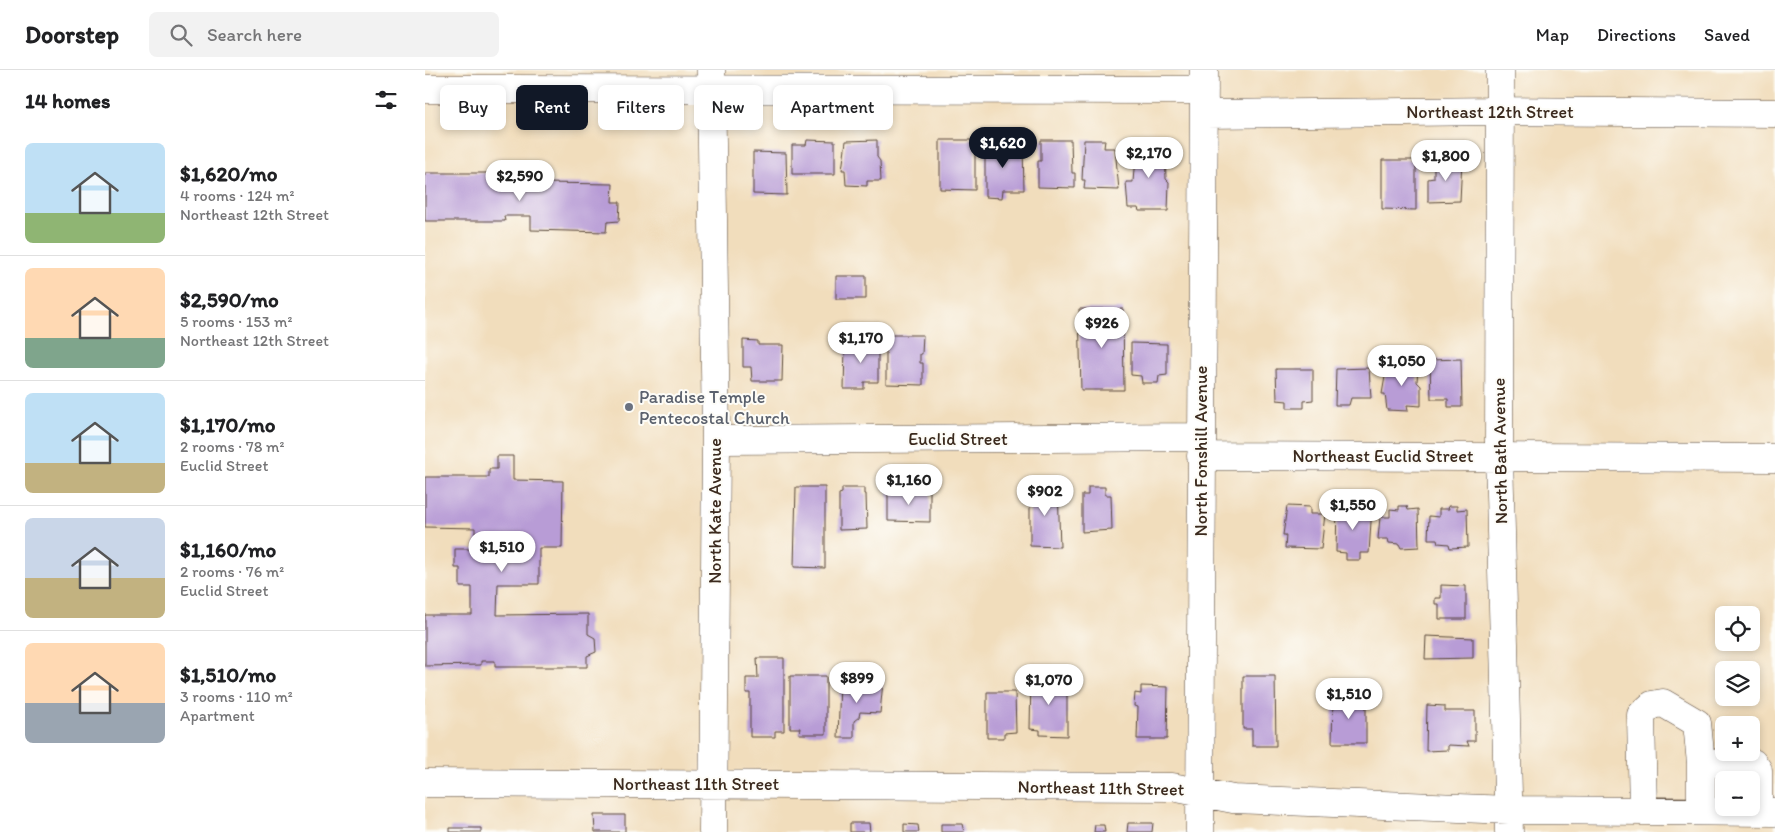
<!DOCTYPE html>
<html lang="en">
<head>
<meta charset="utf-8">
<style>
  :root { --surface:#fff; --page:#f2f2f2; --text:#202124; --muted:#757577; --line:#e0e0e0; --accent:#111827 }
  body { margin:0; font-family:Itim,sans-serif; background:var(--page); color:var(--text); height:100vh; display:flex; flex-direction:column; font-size:19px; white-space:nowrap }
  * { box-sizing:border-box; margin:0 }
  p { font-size:16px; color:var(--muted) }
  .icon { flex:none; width:28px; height:28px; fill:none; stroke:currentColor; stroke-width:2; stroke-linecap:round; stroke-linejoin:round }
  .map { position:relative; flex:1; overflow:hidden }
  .panel { display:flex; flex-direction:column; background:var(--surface); width:425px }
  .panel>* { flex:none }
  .top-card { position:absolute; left:15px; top:15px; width:475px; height:45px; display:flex; gap:10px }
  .fabs { position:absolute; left:1290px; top:536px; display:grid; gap:10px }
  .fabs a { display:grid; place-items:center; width:45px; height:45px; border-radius:8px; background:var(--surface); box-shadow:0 2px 8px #0003; font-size:25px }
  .price { position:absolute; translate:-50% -42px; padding:0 11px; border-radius:18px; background:#fff; color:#222; font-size:16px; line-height:32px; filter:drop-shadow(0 1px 2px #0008) }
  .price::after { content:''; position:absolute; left:50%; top:30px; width:15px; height:11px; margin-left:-8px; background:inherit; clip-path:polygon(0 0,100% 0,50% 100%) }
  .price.selected { background:var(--accent); color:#fff }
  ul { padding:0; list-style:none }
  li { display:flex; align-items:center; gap:15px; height:125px; padding:0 25px }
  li+li { border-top:1px solid var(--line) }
  li span { display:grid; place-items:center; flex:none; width:140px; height:100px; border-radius:8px; color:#555 }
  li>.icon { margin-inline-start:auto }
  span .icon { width:60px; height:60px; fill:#fffc; stroke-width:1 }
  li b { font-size:21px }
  h2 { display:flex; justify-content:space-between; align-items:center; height:60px; padding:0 25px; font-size:21px }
  .chip { padding:0 18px; border-radius:8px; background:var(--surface); box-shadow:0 2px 8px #0003; font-size:18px; line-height:45px }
  .chip.selected { background:var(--accent); color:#fff }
  header { display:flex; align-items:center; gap:30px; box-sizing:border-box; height:70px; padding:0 25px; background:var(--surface); border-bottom:1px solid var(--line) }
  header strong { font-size:24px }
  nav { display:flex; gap:28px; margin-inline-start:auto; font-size:18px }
  .search { width:350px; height:45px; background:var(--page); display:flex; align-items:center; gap:12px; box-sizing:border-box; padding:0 18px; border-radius:8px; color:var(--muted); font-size:19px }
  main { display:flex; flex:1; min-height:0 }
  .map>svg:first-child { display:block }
  .building { fill:#b89cd6 }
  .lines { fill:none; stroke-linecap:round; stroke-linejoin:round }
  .minor-casing { stroke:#564536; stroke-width:29 }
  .minor { stroke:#fff; stroke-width:28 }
  .worship-dot { fill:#6b7280; stroke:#fdfcf7; stroke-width:2 }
  .labels { text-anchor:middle; stroke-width:4; stroke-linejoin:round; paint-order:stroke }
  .street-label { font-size:18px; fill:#3b2a1e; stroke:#fdfcf7 }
  .worship-label { font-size:18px; fill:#5b616d; stroke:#fdfcf7; text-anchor:start }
</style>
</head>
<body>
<header>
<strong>Doorstep</strong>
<div class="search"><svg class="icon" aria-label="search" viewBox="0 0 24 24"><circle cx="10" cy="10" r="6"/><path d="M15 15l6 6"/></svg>Search here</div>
<nav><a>Map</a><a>Directions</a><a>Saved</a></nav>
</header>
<main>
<section class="panel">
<h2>14 homes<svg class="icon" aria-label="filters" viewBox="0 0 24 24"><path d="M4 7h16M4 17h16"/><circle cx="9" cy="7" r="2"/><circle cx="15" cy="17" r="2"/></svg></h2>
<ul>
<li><span style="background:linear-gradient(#bfe0f5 70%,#8fb573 0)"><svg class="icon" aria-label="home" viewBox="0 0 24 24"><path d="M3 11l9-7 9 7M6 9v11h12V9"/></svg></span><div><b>$1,620/mo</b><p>4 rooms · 124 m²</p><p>Northeast 12th Street</p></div></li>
<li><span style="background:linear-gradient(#ffd9b3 70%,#7fa58c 0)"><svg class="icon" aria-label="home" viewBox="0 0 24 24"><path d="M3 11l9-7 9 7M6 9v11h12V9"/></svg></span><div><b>$2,590/mo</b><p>5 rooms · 153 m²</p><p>Northeast 12th Street</p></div></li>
<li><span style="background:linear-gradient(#bfe0f5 70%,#c2b280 0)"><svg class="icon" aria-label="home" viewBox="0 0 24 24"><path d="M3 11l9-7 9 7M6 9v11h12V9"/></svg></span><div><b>$1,170/mo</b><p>2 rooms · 78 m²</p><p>Euclid Street</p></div></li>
<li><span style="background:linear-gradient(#c9d6e8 60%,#c2b280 0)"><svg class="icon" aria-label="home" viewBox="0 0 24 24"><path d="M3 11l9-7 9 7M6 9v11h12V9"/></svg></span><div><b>$1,160/mo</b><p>2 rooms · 76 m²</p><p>Euclid Street</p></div></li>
<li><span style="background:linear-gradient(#ffd9b3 60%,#9aa5b1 0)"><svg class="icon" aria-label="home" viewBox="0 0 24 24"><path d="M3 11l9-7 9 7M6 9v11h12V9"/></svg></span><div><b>$1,510/mo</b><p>3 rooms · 110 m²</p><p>Apartment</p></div></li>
</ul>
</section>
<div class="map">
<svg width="1350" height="762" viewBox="0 0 1350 762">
  <rect width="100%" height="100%" fill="#fdfcf7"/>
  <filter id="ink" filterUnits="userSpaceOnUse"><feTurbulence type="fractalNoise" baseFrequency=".02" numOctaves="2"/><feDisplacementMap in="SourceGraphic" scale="10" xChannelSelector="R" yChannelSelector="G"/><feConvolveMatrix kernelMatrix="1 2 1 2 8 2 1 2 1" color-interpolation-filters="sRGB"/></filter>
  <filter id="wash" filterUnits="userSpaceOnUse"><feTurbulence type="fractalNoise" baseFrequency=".0096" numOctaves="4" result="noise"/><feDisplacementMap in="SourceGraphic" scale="20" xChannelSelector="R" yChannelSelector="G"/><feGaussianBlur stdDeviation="1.12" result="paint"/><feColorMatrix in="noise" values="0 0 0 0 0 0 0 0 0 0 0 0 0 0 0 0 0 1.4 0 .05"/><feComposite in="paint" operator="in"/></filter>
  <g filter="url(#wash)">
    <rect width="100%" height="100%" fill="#f1ddbc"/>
    <g id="blocks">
      <path class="building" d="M 382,70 L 410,71 L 410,104 L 367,104 L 367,75 L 381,75 Z
        M 452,70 L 452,87 L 455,91 L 456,111 L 442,111 L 442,116 L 421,115 L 420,100 L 417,100 L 421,71 Z
        M 515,70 L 550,70 L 550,120 L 515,119 Z
        M 616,70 L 646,70 L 647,103 L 650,103 L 650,118 L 613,117 L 613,91 L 616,91 Z
        M 659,70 L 680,70 L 679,78 L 690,78 L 694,120 L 659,119 L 660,110 L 657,110 Z
        M 711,70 L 733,71 L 733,78 L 740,78 L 741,109 L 744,112 L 743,141 L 714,141 L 713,138 L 703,138 L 701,112 L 708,112 L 709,99 L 711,99 Z
        M 570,71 L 584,72 L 584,77 L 598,77 L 599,120 L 578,120 L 577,128 L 560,127 L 560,77 L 569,77 Z
        M 328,82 L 361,83 L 362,125 L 328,124 Z
        M 957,90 L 991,90 L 991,140 L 957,139 Z
        M 1037,90 L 1035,131 L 1003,132 L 1003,109 L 1009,108 L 1009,91 Z
        M 0,103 L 79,103 L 80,116 L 105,114 L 104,107 L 112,107 L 116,113 L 188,114 L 187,132 L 195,132 L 194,151 L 182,152 L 181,162 L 106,160 L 106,146 L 79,146 L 80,151 L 0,151 Z
        M 411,206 L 441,206 L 441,229 L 411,229 Z
        M 654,239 L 698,239 L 699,320 L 656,320 Z
        M 461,265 L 498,265 L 497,284 L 495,284 L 495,293 L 498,293 L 498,315 L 461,314 Z
        M 318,270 L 333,271 L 333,275 L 358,275 L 357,311 L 327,311 L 326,297 L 318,297 Z
        M 424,270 L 453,270 L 453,312 L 439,312 L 439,319 L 419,319 L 420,277 L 423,278 Z
        M 706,273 L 742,274 L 742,305 L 734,306 L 733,313 L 717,313 L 716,306 L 706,305 Z
        M 1036,289 L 1037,337 L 1023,337 L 1023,329 L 1006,329 L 1005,290 Z
        M 962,295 L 993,295 L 992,312 L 996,316 L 996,336 L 982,335 L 983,341 L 962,340 L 960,324 L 957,324 Z
        M 944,298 L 946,328 L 926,328 L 924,335 L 910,335 L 911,299 Z
        M 851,299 L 888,299 L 888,330 L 879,331 L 879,338 L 862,338 L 862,331 L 852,330 Z
        M 72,386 L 88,386 L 88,410 L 138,411 L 137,478 L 114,478 L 114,514 L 73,514 L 72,545 L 163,544 L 163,564 L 170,568 L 171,582 L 162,586 L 162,597 L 70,597 L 70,591 L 56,591 L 56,595 L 0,596 L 0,545 L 47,545 L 47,517 L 35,517 L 35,498 L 30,498 L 30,479 L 50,479 L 50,458 L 0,457 L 0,407 L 64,407 L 64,399 L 72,399 Z
        M 371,417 L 400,417 L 400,498 L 369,497 Z
        M 605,417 L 633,417 L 635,477 L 605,476 Z
        M 663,417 L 680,417 L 680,425 L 686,425 L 687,460 L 657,462 L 657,425 L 663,425 Z
        M 417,418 L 439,418 L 439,424 L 441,424 L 442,459 L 414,460 L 414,424 L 417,423 Z
        M 463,419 L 505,422 L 505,452 L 463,451 Z
        M 912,435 L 947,436 L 944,483 L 935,483 L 935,490 L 921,490 L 921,483 L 911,482 Z
        M 862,436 L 885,437 L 885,444 L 900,444 L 896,479 L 860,478 L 861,465 L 858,465 Z
        M 974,436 L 982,436 L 983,440 L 993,439 L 994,477 L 976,478 L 974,474 L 964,473 L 963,469 L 953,469 L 955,447 L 965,447 L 965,439 L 974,440 Z
        M 1023,436 L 1032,436 L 1032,440 L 1042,439 L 1043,477 L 1025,478 L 1024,474 L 1013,473 L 1012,469 L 1003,469 L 1004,446 L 1014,447 L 1014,439 L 1024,439 Z
        M 1016,515 L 1041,516 L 1041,549 L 1014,549 L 1014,534 L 1010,534 L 1010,528 L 1016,528 Z
        M 1001,566 L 1048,568 L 1048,588 L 1000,589 Z
        M 332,588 L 359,588 L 359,661 L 350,661 L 350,667 L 325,667 L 325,623 L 321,623 L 321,608 L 333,608 Z
        M 365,606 L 401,606 L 401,664 L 374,664 L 375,658 L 365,658 Z
        M 818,606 L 850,606 L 851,676 L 827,676 L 827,659 L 818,659 Z
        M 606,607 L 642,607 L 642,666 L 615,665 L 615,660 L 605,659 Z
        M 415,612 L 458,612 L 455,643 L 435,642 L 434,647 L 429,651 L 429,668 L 413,668 Z
        M 716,616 L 743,617 L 742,669 L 712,669 L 713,637 L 709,636 L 710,623 L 716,624 Z
        M 562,622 L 590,622 L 591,662 L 579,663 L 579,668 L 562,668 Z
        M 908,627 L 941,627 L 941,673 L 907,673 Z
        M 1002,635 L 1020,636 L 1020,641 L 1050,641 L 1050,671 L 1042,671 L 1044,676 L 1023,675 L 1023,680 L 1001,681 Z
        M 169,745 L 200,745 L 200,762 L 170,762 Z
        M 425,753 L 444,753 L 445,762 L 425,762 Z
        M 703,753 L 728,753 L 727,762 L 702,762 Z
        M 479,754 L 493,755 L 494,762 L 479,762 Z
        M 516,754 L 537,754 L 539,762 L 516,762 Z
        M 670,755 L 679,755 L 680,762 L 669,762 Z
        M 25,758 L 56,758 L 56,762 L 25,762 Z"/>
    </g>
  </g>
  <g filter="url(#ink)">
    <use href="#blocks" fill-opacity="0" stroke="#564536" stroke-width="1"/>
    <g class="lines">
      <defs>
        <path id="minor" d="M 286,0 L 291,370 L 288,762
          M 1075,0 L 1074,386 L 1084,762
          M 0,19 L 779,20
          M 780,44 L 1075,41 L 1350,43
          M 291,370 L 776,367
          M 776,386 L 1350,388
          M 1276,693 L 1328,693 L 1333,700 L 1333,742
          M 0,713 L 747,717 L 808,729 L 1084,740 L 1350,742
          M 1218,741 L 1216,645 L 1227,635 L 1238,633 L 1272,653 L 1276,693 L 1276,741
          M 775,762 L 779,0"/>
      </defs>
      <use href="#minor" class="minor-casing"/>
      <use href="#minor" class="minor"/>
    </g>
  </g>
  <circle class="worship-dot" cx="204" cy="337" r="5"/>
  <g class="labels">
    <g class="street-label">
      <text x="1065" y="48">Northeast 12th Street</text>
      <text x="533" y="375">Euclid Street</text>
      <text transform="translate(776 381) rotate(-90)" y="6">North Fonshill Avenue</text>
      <text transform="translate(1075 381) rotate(-91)" y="6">North Bath Avenue</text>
      <text x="958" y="392">Northeast Euclid Street</text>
      <text transform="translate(290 441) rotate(-90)" y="6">North Kate Avenue</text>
      <text x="271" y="720">Northeast 11th Street</text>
      <text transform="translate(676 718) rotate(1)" y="6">Northeast 11th Street</text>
    </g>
    <g class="worship-label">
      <text x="214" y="333">Paradise Temple<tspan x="214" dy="21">Pentecostal Church</tspan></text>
    </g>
  </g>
</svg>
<div class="fabs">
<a><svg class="icon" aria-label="locate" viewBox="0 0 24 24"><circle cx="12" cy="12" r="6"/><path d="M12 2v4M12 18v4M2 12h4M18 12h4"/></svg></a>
<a><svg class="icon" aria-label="layers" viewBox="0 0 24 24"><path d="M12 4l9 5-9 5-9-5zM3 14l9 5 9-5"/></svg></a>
<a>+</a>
<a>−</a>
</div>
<b class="price selected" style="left:578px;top:99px">$1,620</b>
<b class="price" style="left:724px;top:109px">$2,170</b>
<b class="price" style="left:1021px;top:112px">$1,800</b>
<b class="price" style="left:95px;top:132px">$2,590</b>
<b class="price" style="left:677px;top:279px">$926</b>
<b class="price" style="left:436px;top:294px">$1,170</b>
<b class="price" style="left:977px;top:317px">$1,050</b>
<b class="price" style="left:484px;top:436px">$1,160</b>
<b class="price" style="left:620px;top:447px">$902</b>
<b class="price" style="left:928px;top:461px">$1,550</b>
<b class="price" style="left:77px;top:503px">$1,510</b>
<b class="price" style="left:432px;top:634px">$899</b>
<b class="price" style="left:624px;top:636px">$1,070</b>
<b class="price" style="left:924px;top:650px">$1,510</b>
<div class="top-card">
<a class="chip">Buy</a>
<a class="chip selected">Rent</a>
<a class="chip">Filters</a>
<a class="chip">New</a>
<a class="chip">Apartment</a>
</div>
</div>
</main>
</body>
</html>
